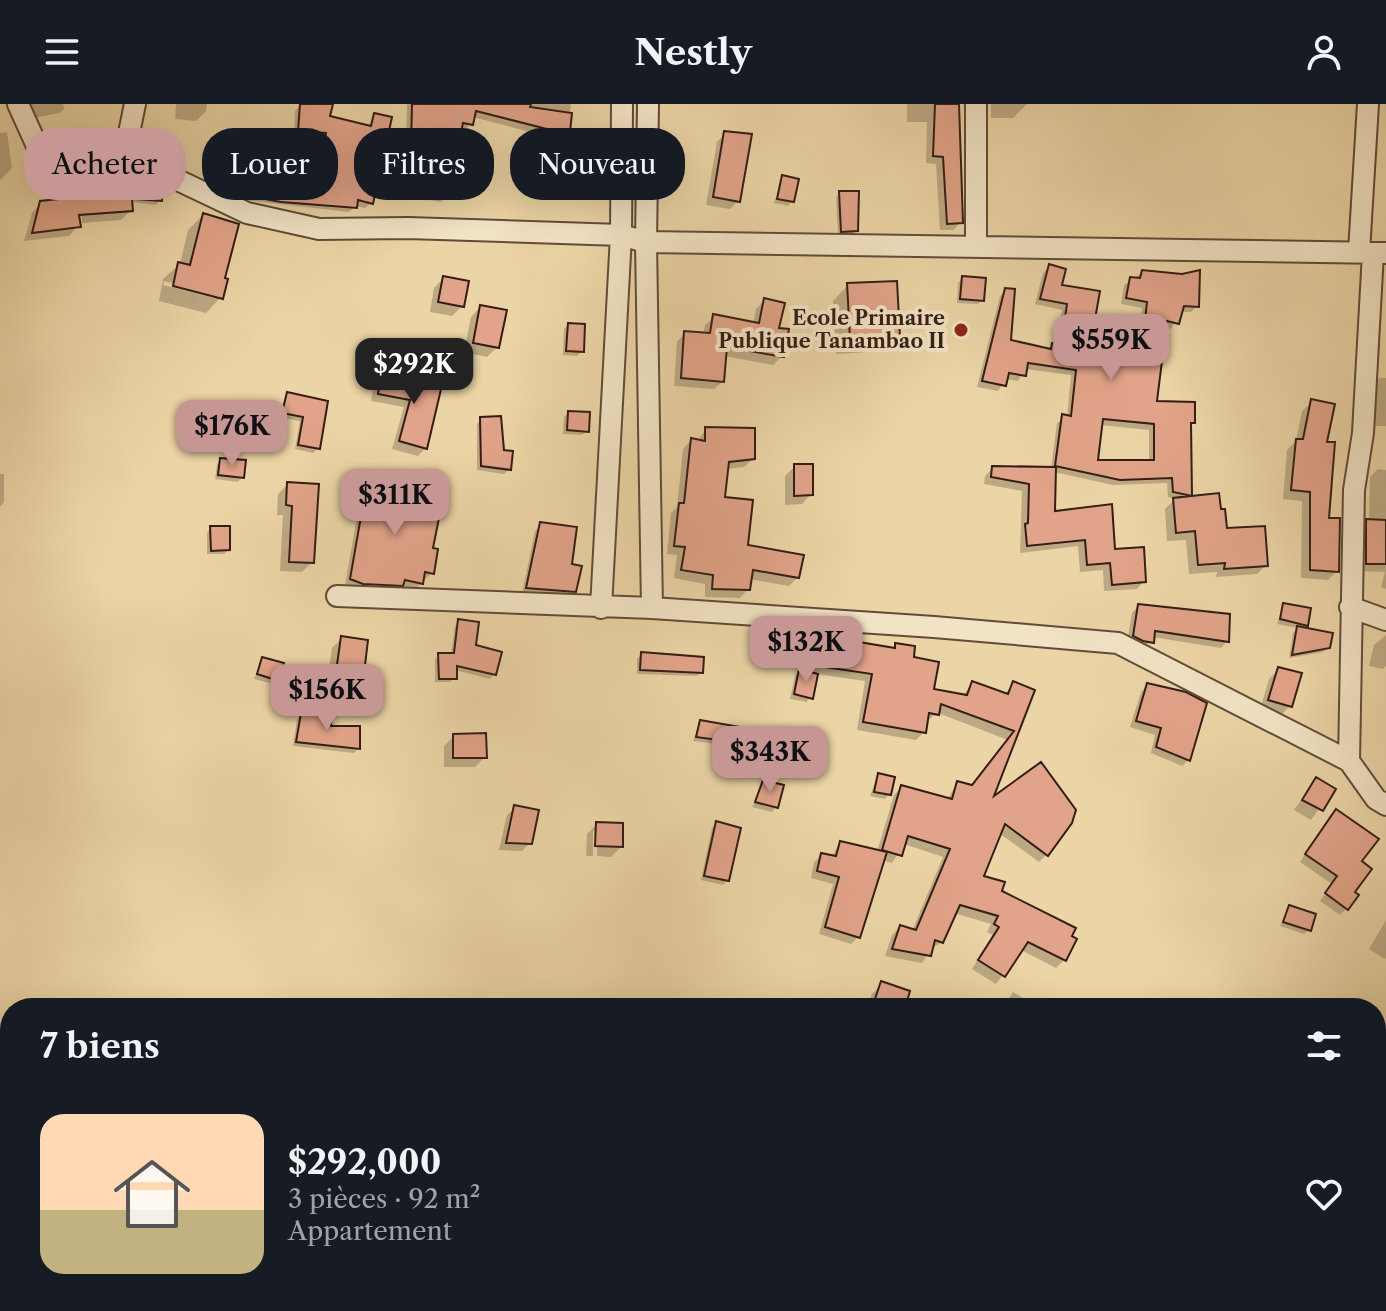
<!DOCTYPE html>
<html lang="fr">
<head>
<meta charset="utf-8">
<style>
  :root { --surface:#171b24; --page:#242831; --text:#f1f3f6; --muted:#9ea1a6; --accent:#c59692 }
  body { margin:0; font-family:"Libre Caslon Text",serif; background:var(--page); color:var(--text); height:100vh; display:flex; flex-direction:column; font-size:30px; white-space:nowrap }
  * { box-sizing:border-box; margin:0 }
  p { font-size:26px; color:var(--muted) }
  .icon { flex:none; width:44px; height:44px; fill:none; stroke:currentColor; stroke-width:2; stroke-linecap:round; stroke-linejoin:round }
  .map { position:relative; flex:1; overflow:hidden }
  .drawer { position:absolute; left:0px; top:894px; width:1386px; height:314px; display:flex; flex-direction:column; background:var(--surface); border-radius:32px 32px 0 0; box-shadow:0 8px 32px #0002 }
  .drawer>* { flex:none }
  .hud { position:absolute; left:24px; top:24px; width:800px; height:72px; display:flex; gap:16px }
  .price { position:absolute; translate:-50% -68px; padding:0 18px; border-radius:16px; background:var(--accent); color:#111; font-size:26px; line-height:52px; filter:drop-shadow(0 2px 4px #0008) }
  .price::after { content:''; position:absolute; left:50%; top:48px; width:24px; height:18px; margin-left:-12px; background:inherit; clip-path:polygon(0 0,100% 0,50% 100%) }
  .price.on { background:#222; color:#fff }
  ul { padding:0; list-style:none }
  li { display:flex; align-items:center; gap:24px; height:200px; padding:0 40px }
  li span { display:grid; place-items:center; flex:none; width:224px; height:160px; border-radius:24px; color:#555 }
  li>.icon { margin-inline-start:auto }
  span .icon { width:96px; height:96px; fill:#fffc; stroke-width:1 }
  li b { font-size:34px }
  h2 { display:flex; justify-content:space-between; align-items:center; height:96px; padding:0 40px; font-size:34px }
  .tag { padding:0 28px; border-radius:32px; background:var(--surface); box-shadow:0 8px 32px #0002; font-size:28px; line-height:72px }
  .tag.on { background:var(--accent); color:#111 }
  header { display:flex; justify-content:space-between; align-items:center; height:104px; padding:0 40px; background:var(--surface); font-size:36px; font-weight:700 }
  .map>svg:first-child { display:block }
  .water { fill:#98b8ab; stroke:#707a6f; stroke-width:2 }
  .shadow { fill:#0003; fill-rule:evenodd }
  .building { fill:#e1a389; stroke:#331d15; stroke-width:2; fill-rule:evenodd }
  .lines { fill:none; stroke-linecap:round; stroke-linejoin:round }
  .street-casing { stroke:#614b39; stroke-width:24 }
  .street { stroke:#f2e3c4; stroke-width:20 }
  .poi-dot { fill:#8f2418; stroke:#f2e3c4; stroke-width:3 }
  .labels { text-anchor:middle; stroke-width:8; stroke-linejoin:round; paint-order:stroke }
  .poi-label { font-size:20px; font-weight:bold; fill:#331d15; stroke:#f2e3c4; text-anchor:end }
</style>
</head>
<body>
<header><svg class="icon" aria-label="menu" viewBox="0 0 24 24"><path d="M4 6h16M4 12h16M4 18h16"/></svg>Nestly<svg class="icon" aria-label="person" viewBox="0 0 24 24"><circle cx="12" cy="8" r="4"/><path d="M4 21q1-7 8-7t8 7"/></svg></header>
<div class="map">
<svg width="1386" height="1207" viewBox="0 0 1386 1207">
  <rect width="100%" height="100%" fill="#ebd4a5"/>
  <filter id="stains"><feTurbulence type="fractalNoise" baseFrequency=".0025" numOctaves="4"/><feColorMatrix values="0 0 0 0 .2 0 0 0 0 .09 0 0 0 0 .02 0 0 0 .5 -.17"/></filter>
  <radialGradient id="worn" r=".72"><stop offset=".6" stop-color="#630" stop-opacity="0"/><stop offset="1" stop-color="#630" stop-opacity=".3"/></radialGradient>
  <path class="water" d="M 1376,1063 L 1386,1064 L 1386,1207 L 1299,1207 L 1251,1198 L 1376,1198 Z
    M 0,1091 L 10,1111 L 10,1198 L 53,1198 L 58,1207 L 0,1207 Z
    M 798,1198 L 1032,1198 L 1019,1207 L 792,1207 Z
    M 1098,1198 L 1231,1198 L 1183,1207 L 1084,1207 Z"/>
  <path class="shadow" d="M 27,0 L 63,0 L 64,5 L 59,9 L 33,14 Z
    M 176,0 L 207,0 L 206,7 L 196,17 L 175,15 Z
    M 331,0 L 328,13 L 368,23 L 375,11 L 371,99 L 365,104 L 356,102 L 349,108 L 234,95 L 247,44 L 252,39 L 272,77 L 313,84 L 322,34 L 294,32 L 295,7 L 300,1 Z
    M 407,0 L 571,0 L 565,49 L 568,87 L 562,93 L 535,90 L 542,31 L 473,13 L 466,26 L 460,25 L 446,92 L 441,98 L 405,92 Z
    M 907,0 L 957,0 L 961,118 L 953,126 L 940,126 L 936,60 L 926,59 L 927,18 L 907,18 Z
    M 991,0 L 1027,0 L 1013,14 L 991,14 Z
    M 7,28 L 12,64 L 0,76 L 0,29 Z
    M 725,30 L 738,97 L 730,105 L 706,101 L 717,38 Z
    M 783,74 L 792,97 L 788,102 L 774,99 Z
    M 138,80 L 160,96 L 156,101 L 133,98 L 134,85 Z
    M 840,89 L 856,127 L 852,131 L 838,131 L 836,93 Z
    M 41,99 L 131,106 L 121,116 L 82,119 L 82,111 L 78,115 L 78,122 L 69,132 L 24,137 L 32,109 Z
    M 203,111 L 222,175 L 221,193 L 206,209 L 159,197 L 163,175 L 180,160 L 188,126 ZM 164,177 L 214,190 L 214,194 L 163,181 Z
    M 1049,163 L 1088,240 L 1129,250 L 1138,244 L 1142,204 L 1121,200 L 1124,181 L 1143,168 L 1197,202 L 1191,208 L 1180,208 L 1171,225 L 1164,223 L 1155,299 L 1193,319 L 1189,322 L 1190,391 L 1186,394 L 1266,461 L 1257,470 L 1216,473 L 1217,468 L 1189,470 L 1186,436 L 1167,437 L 1165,405 L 1175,395 L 1168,393 L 1167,379 L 1113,381 L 1054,368 L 1053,409 L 1113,447 L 1144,477 L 1137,485 L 1104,487 L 1103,466 L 1080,468 L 1078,442 L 1020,449 L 1022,387 L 984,380 L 985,372 L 993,364 L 1051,365 L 1057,319 L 1067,313 L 1071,271 L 1025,265 L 1018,277 L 1006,275 L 998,287 L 977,283 L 1000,192 L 1006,186 L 1009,237 L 1047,247 L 1057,242 L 1062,206 L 1035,200 L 1043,169 ZM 1100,321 L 1149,326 L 1149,358 L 1095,358 Z
    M 444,174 L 462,202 L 452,212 L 430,208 L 434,184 Z
    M 963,174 L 982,196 L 978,200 L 957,199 L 958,179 Z
    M 848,181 L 898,232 L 883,247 L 836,250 L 833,197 Z
    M 765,196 L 777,225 L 782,252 L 773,261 L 724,252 L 723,277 L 714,285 L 674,282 L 677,238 L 685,229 L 703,231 L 705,221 L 714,213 L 753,220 L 756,205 Z
    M 480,203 L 497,243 L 487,253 L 464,248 L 471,213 Z
    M 568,221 L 582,247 L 577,252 L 563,251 L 564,225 Z
    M 382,271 L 440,282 L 426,344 L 418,352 L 392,345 L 404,303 L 371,297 L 374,278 Z
    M 1380,274 L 1386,274 L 1386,322 L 1373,322 L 1372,282 Z
    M 287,290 L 325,298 L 318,344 L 313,349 L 295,345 L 300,317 L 279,313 Z
    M 1312,298 L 1325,339 L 1327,415 L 1337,467 L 1328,476 L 1301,474 L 1302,397 L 1283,395 L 1287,346 L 1296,337 L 1302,307 Z
    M 569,309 L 587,327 L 582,331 L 563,330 L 564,313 Z
    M 481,315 L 502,347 L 509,365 L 504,370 L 477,366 L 477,320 Z
    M 706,325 L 753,355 L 744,363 L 726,365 L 722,394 L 746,443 L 798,473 L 789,482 L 750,475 L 748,485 L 740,494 L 705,493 L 705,480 L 674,474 L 677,451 L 667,450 L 671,409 L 677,403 L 683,345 L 691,336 L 697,338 Z
    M 221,356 L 242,373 L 238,378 L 215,375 L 217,360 Z
    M 795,362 L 811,390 L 802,400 L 785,401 L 785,372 Z
    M 1378,365 L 1386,366 L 1386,485 L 1381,483 L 1385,468 L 1359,467 L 1359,425 L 1369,417 L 1370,373 Z
    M 0,370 L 4,370 L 4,398 L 0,403 Z
    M 288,380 L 312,458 L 302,468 L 280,467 L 283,411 L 277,411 L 278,390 Z
    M 357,384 L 422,402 L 432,469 L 415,485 L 400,482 L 395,487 L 356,485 L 345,481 L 358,407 L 349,405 L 351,390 Z
    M 541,421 L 570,461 L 574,487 L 568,493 L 522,490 L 535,427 Z
    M 211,424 L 228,446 L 224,450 L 207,450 L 207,429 Z
    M 1284,501 L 1306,521 L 1301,525 L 1328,543 L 1323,548 L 1289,554 L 1293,529 L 1298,524 L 1277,520 Z
    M 1138,502 L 1227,537 L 1221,544 L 1152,533 L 1145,544 L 1127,538 L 1132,509 Z
    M 459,517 L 494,570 L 490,575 L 455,566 L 451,578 L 435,578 L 435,555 L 439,551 L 451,551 L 455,522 Z
    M 1386,531 L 1386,562 L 1383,565 L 1369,562 L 1374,541 Z
    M 342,534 L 361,578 L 352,587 L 326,584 L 332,544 Z
    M 824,534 L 892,545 L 896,541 L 912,554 L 931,587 L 963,592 L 972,579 L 1004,591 L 1013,580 L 1032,587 L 990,698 L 1047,750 L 1039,758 L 999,729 L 981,774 L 1064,856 L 1056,864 L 1021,846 L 996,880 L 972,865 L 993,831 L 987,828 L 991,820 L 954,809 L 942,838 L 931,845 L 922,859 L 885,852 L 892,831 L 900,823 L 912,827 L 943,753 L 904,740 L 892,759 L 882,756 L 858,833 L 851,840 L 819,830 L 833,780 L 811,774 L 814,758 L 822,751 L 831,753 L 840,739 L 877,748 L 894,691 L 902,683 L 947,696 L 957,679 L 971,683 L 1008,636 L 938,609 L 926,617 L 924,628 L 916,636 L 857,626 L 865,577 L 816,570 L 807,598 L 790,595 L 795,572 L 800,567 L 811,570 L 816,542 Z
    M 642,550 L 701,568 L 697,572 L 637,570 L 637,555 Z
    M 263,556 L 277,576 L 273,580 L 254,575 Z
    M 1279,565 L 1290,602 L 1280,612 L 1260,606 L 1269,575 Z
    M 1148,581 L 1188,656 L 1182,662 L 1151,649 L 1155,631 L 1130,623 L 1141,588 Z
    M 301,611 L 329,624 L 358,645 L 354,649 L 293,642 L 297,615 Z
    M 701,618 L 753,640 L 748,644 L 693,637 Z
    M 454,632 L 485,653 L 475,663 L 444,663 L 444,642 Z
    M 878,671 L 889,690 L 885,695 L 870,692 Z
    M 1316,676 L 1333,685 L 1311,716 L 1294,706 Z
    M 764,678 L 776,703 L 772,708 L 752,703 Z
    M 515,704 L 530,739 L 522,747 L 499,746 L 507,711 Z
    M 1329,715 L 1359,758 L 1346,805 L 1340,811 L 1320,797 L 1332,780 L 1300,758 Z
    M 597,720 L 621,743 L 611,753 L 597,752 L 597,727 L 593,727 L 593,752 L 586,752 L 587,730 Z
    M 716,720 L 727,776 L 723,781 L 701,776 L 712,724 Z
    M 1290,803 L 1309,826 L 1304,830 L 1280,822 Z
    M 1386,816 L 1386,853 L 1385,855 L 1369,845 Z
    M 882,880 L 903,904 L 867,904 L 872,890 Z
    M 1013,888 L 1040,904 L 1003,904 Z"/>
  <path class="building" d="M 300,0 L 333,0 L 330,12 L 371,22 L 374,9 L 392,13 L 373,100 L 358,96 L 357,104 L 281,98 L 238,90 L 251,37 L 283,46 L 274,75 L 316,83 L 326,29 L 298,27 Z
    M 412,0 L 531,0 L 530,3 L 572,9 L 568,47 L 575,48 L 570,88 L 540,84 L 547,25 L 476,7 L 473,21 L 463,19 L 448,93 L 410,86 Z
    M 935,0 L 959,0 L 963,119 L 947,120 L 943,53 L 933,52 Z
    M 724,27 L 752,30 L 740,98 L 713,93 Z
    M 782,71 L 799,75 L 794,98 L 777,95 Z
    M 137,78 L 152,78 L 163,83 L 162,97 L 136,95 Z
    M 131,81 L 133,107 L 79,111 L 81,123 L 32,129 L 40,97 L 67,94 L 66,86 Z
    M 839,87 L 859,87 L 858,127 L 841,128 Z
    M 203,109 L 239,120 L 225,174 L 228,175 L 223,195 L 173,182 L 178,158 L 190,161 Z
    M 1049,160 L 1066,165 L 1062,181 L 1100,187 L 1091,238 L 1133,249 L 1134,242 L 1142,243 L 1147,198 L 1126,194 L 1130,173 L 1140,174 L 1142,166 L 1182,170 L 1200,166 L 1199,203 L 1184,202 L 1179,220 L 1167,217 L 1157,297 L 1195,298 L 1195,319 L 1191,319 L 1192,392 L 1173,388 L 1172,374 L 1120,376 L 1055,362 L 1062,310 L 1071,312 L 1076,266 L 1028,259 L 1026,272 L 1009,269 L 1006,282 L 982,277 L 1005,184 L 1015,185 L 1011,236 L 1051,245 L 1052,239 L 1061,240 L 1067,200 L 1040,195 ZM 1103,315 L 1154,320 L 1154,356 L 1098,356 Z
    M 443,172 L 469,177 L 464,203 L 438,198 Z
    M 962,172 L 986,174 L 984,197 L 960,195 Z
    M 897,177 L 900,233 L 850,235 L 847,179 Z
    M 764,194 L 785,199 L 779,224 L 789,225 L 784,253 L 727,243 L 724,278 L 681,274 L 684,227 L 710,229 L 713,210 L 759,219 Z
    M 480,201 L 507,206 L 499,244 L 473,239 Z
    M 568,219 L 585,220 L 584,248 L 566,247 Z
    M 381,269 L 442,281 L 427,345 L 399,337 L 410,296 L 378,290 Z
    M 287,288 L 328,297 L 320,345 L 298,341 L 303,313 L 282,309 Z
    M 1311,295 L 1335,300 L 1327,338 L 1335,338 L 1329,414 L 1340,414 L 1339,468 L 1310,466 L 1310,388 L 1291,386 L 1296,335 L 1303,335 Z
    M 568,307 L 590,308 L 589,328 L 567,326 Z
    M 501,312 L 504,346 L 513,347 L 511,366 L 481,362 L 480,313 Z
    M 705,323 L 755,324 L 755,355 L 729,358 L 725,393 L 753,396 L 748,441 L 804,451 L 799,474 L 753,466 L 750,486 L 712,485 L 713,471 L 681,466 L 685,443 L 674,442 L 679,399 L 684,399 L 691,334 L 705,337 Z
    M 220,354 L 246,356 L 244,374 L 218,371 Z
    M 794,360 L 813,360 L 813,391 L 794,392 Z
    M 992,362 L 1056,363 L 1055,407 L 1112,400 L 1115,445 L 1144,443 L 1146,478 L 1112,481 L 1110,459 L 1087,461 L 1085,436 L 1027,442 L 1025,420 L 1028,419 L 1029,380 L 991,373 Z
    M 287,378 L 319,380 L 314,459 L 289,458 L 292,402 L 286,401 Z
    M 357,382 L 428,386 L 425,401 L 441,404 L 433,444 L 438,445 L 434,470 L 425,468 L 423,480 L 405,476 L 403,482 L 363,480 L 350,475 L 363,401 L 354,399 Z
    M 1219,389 L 1221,405 L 1225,405 L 1227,424 L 1265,422 L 1268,462 L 1224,465 L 1225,459 L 1198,461 L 1195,427 L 1176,429 L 1173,394 Z
    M 1366,415 L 1386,416 L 1386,460 L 1366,460 Z
    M 540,418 L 577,423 L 572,460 L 582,462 L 576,488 L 526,484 Z
    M 210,422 L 230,422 L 230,446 L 211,447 Z
    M 1283,499 L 1311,504 L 1308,522 L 1280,515 Z
    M 1138,500 L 1230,510 L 1229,538 L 1155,527 L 1154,539 L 1143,537 L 1133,532 Z
    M 458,515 L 479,518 L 476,541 L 502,548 L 496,571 L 457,562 L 457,575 L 439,575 L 438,549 L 454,549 Z
    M 1297,522 L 1333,529 L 1330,544 L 1292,551 Z
    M 341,532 L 368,536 L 363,578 L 335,575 Z
    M 823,532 L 895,544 L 895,539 L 915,542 L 914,553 L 939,558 L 934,585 L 967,591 L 972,577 L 1008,590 L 1013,577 L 1035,586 L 994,692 L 1041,658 L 1076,706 L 1072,719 L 1048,752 L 1005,720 L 984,772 L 1005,778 L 1002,787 L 1076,824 L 1072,832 L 1077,835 L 1066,857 L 1028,838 L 1005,873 L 978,856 L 999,823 L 994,820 L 998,812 L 960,801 L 943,839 L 935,836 L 931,852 L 892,845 L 900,821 L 916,826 L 950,745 L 908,732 L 902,752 L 882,746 L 901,681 L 952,695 L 957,677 L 972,681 L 1014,627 L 941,600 L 939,611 L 929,609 L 926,629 L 863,618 L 872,570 L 818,562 Z
    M 641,548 L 704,553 L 703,569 L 640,566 Z
    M 262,553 L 284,559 L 279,577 L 257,570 Z
    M 1278,563 L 1302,569 L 1292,603 L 1268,596 Z
    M 799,565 L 818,570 L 813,595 L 794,590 Z
    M 1147,579 L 1186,588 L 1207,599 L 1190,657 L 1156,643 L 1161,624 L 1136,617 Z
    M 301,609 L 332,613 L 331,622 L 360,622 L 360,645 L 296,638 Z
    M 700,616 L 757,626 L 755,641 L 696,633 Z
    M 486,629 L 487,654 L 453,654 L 453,630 Z
    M 878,669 L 895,673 L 891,691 L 874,688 Z
    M 1316,673 L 1336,685 L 1323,707 L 1302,696 Z
    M 763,676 L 784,681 L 778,704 L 755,698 Z
    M 514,701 L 539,706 L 532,740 L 506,739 Z
    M 1336,705 L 1379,735 L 1362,757 L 1372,765 L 1355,788 L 1359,791 L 1348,806 L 1325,789 L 1337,772 L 1305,750 Z
    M 716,717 L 741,724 L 729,777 L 704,772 Z
    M 596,718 L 623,719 L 623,743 L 595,742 Z
    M 840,737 L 887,748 L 860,834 L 825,823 L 839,773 L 817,767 L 821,749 L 836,752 Z
    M 1289,801 L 1316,810 L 1311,827 L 1283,818 Z
    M 881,877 L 910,887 L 905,904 L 872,904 Z"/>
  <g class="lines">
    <defs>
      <path id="street" d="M 18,0 L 47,64 L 106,56 L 142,59 L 247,109 L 319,125 L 408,124 L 621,131 L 646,138 L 1386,149
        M 648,0 L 646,138 L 652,504
        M 123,58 L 135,0
        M 976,142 L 976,0
        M 1359,148 L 1368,0
        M 337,492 L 652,504 L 934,523 L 1118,539 L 1349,657 L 1376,695 L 1386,701
        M 1350,503 L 1386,516
        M 601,504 L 621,131 L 622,0
        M 1349,657 L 1354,386 L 1363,329 L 1373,149"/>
    </defs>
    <use href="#street" class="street-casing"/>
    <use href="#street" class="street"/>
  </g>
  <circle class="poi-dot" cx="961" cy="226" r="8"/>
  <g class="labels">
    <g class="poi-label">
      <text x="945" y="221">Ecole Primaire<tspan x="945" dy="23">Publique Tanambao II</tspan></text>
    </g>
  </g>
  <rect width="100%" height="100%" filter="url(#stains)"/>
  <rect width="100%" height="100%" fill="url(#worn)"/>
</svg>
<b class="price" style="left:1111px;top:278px">$559K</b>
<b class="price on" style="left:414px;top:302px">$292K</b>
<b class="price" style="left:232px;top:364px">$176K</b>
<b class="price" style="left:395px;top:433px">$311K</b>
<b class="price" style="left:806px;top:580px">$132K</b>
<b class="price" style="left:327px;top:628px">$156K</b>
<b class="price" style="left:770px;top:690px">$343K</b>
<div class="hud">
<a class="tag on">Acheter</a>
<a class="tag">Louer</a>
<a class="tag">Filtres</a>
<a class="tag">Nouveau</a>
</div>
<section class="drawer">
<h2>7 biens<svg class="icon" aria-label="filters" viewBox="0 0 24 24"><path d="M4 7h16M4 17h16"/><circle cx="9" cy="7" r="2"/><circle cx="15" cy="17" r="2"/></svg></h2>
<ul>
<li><span style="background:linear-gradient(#ffd9b3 60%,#c2b280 0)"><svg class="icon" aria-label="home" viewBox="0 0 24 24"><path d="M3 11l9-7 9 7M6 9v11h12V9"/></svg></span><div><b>$292,000</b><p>3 pièces · 92 m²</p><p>Appartement</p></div><svg class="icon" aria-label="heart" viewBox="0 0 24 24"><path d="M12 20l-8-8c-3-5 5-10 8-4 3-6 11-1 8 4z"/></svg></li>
</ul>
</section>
</div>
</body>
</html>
